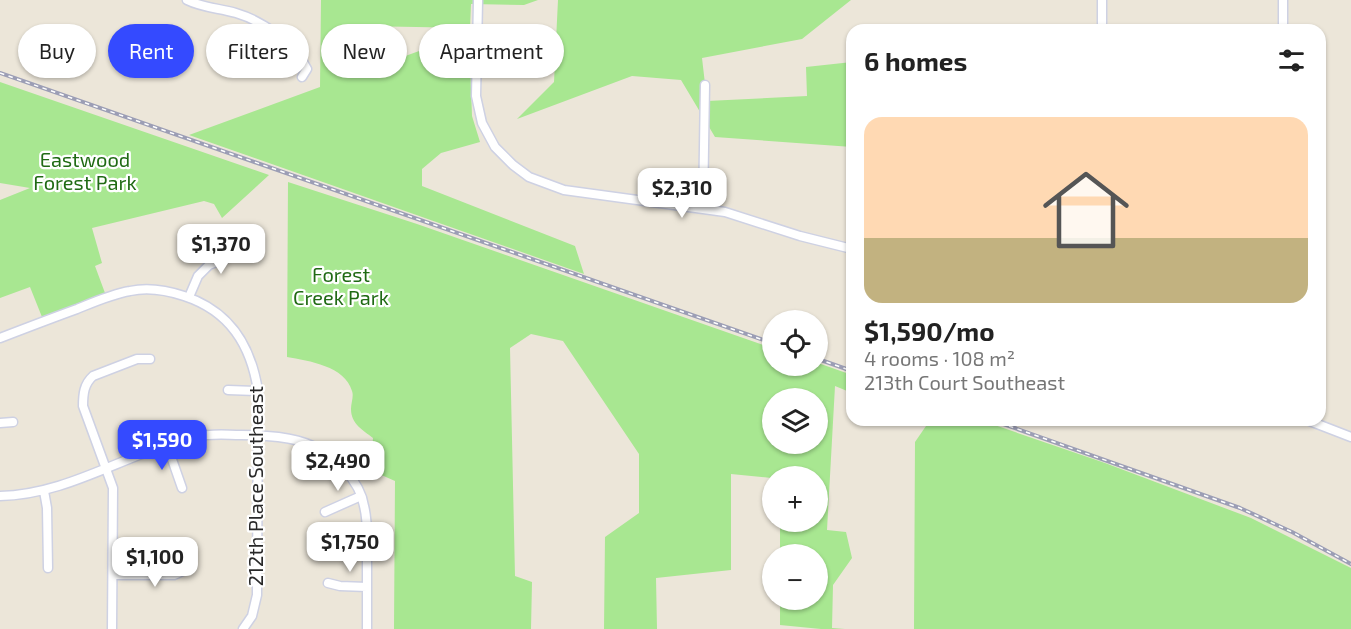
<!DOCTYPE html>
<html lang="en">
<head>
<meta charset="utf-8">
<style>
  :root { --surface:#fff; --page:#f2f2f2; --text:#222; --muted:#767676; --accent:#344aff }
  body { margin:0; font-family:"Exo 2",sans-serif; background:var(--page); color:var(--text); height:100vh; display:flex; flex-direction:column; font-size:22px; white-space:nowrap }
  * { box-sizing:border-box; margin:0 }
  p { font-size:20px; color:var(--muted) }
  .icon { flex:none; width:33px; height:33px; fill:none; stroke:currentColor; stroke-width:2; stroke-linecap:round; stroke-linejoin:round }
  .map { position:relative; flex:1; overflow:hidden }
  .drawer { position:absolute; left:846px; top:24px; width:480px; height:402px; display:flex; flex-direction:column; background:var(--surface); border-radius:18px; box-shadow:0 2px 4px #0004 }
  .drawer>* { flex:none }
  .guide { position:absolute; left:18px; top:24px; width:570px; height:54px; display:flex; gap:12px }
  .fabs { position:absolute; left:762px; top:310px; display:grid; gap:12px }
  .fabs a { display:grid; place-items:center; width:66px; height:66px; border-radius:50%; background:var(--surface); box-shadow:0 2px 4px #0004; font-size:30px }
  .price { position:absolute; translate:-50% -51px; padding:0 14px; border-radius:12px; background:#fff; color:#222; font-size:20px; line-height:39px; filter:drop-shadow(0 2px 3px #0008) }
  .price::after { content:''; position:absolute; left:50%; top:36px; width:18px; height:14px; margin-left:-9px; background:inherit; clip-path:polygon(0 0,100% 0,50% 100%) }
  .price.on { background:var(--accent); color:#fff }
  ul { padding:0; list-style:none }
  li { display:grid; align-content:center; gap:12px; height:318px; padding:0 18px }
  li span { display:grid; place-items:center; height:186px; border-radius:18px; color:#555 }
  li>.icon { margin-inline-start:auto }
  span .icon { width:108px; height:108px; fill:#fffc; stroke-width:1 }
  li b { font-size:26px }
  h2 { display:flex; justify-content:space-between; align-items:center; height:72px; padding:0 18px; font-size:26px }
  .chip { padding:0 21px; border-radius:27px; background:var(--surface); box-shadow:0 2px 4px #0004; font-size:21px; line-height:54px }
  .chip.on { background:var(--accent); color:#fff }
  .map>svg:first-child { display:block }
  .green { fill:#a8e791; fill-rule:evenodd }
  .lines { fill:none; stroke-linecap:round; stroke-linejoin:round }
  .minor-casing { stroke:#ced1e3; stroke-width:11 }
  .minor { stroke:#fff; stroke-width:8 }
  .rail-casing { stroke:#9c9eb5; stroke-width:4 }
  .rail { stroke:#fff; stroke-width:1.5; stroke-dasharray:4.5; stroke-linecap:butt }
  .labels { text-anchor:middle; stroke-width:4.5; stroke-linejoin:round; paint-order:stroke }
  .park-label { font-size:20px; fill:#206a14; stroke:#fff }
  .street-label { font-size:20px; fill:#292929; stroke:#fff }
</style>
</head>
<body>
<div class="map">
<svg width="1351" height="629" viewBox="0 0 1351 629">
  <rect width="100%" height="100%" fill="#ece6d9"/>
  <path class="green" d="M 321,0 L 538,0 L 524,5 L 471,4 L 470,28 L 362,26 L 361,72 L 469,33 L 472,116 L 480,142 L 441,153 L 422,169 L 422,186 L 575,246 L 584,274 L 189,135 L 320,87 Z
    M 558,0 L 851,0 L 802,39 L 702,58 L 707,101 L 807,96 L 806,67 L 852,62 L 852,147 L 715,137 L 681,80 L 632,76 L 517,119 L 554,82 Z
    M 0,82 L 269,175 L 222,218 L 214,204 L 204,201 L 92,228 L 102,263 L 95,266 L 105,293 L 42,317 L 30,287 L 0,298 L 0,200 L 30,188 L 0,183 Z
    M 288,182 L 417,224 L 772,348 L 772,366 L 818,366 L 818,363 L 852,375 L 852,393 L 835,386 L 827,530 L 846,532 L 852,558 L 833,585 L 832,628 L 845,629 L 821,629 L 780,625 L 780,600 L 818,600 L 818,555 L 780,555 L 780,522 L 818,522 L 818,477 L 772,478 L 731,474 L 731,570 L 656,578 L 657,629 L 604,629 L 605,537 L 639,513 L 639,454 L 563,341 L 531,334 L 510,348 L 515,576 L 532,582 L 531,629 L 394,629 L 395,481 L 370,470 L 373,438 C 363,430 351,424 351,409 C 351,403 354,396 352,391 C 345,366 309,361 287,357 ZM 772,399 L 818,399 L 818,444 L 772,444 Z
    M 913,420 L 980,420 L 1105,463 L 1251,518 L 1351,568 L 1351,629 L 914,629 L 915,442 L 926,426 Z"/>
  <g class="lines">
    <defs>
      <path id="minor" d="M 187,0 C 203,8 219,8 236,13 C 263,21 295,44 307,69 L 302,77
        M 1283,0 L 1283,30
        M 478,1 L 476,96 L 482,123 L 495,147 L 513,165 L 529,177 L 564,190 L 725,212 L 800,236 L 852,249
        M 1102,30 L 1102,0
        M 703,209 L 705,85
        M 189,297 L 198,276 L 209,265 L 250,249
        M 0,338 C 26,328 52,318 77,309 C 94,302 112,294 130,291 C 148,287 166,290 184,296 C 230,311 251,345 258,391 L 257,595 L 252,616 L 243,629
        M 228,390 L 258,391
        M 1307,420 L 1351,437
        M 0,423 L 13,422
        M 167,445 L 182,488
        M 44,491 L 47,508 L 48,568
        M 0,496 C 69,495 129,451 196,437 C 211,433 226,435 241,435 C 281,435 317,438 345,470 C 354,480 362,493 364,506 C 368,521 367,536 367,551 C 367,577 367,603 367,629
        M 325,512 L 361,496
        M 113,575 L 174,575 L 187,569
        M 328,583 L 340,586 L 367,587
        M 112,629 L 113,488 L 83,406 C 83,394 84,384 93,376 L 137,359 L 150,359"/>
    </defs>
    <use href="#minor" class="minor-casing"/>
    <use href="#minor" class="minor"/>
    <defs>
      <path id="rail" d="M 0,73 L 772,343
        M 818,359 L 852,371
        M 992,420 L 1240,508 L 1292,532 L 1351,564"/>
    </defs>
    <use href="#rail" class="rail-casing"/>
    <use href="#rail" class="rail"/>
  </g>
  <g class="labels">
    <g class="park-label">
      <text x="85" y="167">Eastwood<tspan x="85" dy="23">Forest Park</tspan></text>
      <text x="341" y="282">Forest<tspan x="341" dy="23">Creek Park</tspan></text>
    </g>
    <g class="street-label">
      <text transform="translate(256 486) rotate(-90)" y="7">212th Place Southeast</text>
    </g>
  </g>
</svg>
<div class="fabs">
<a><svg class="icon" aria-label="locate" viewBox="0 0 24 24"><circle cx="12" cy="12" r="6"/><path d="M12 2v4M12 18v4M2 12h4M18 12h4"/></svg></a>
<a><svg class="icon" aria-label="layers" viewBox="0 0 24 24"><path d="M12 4l9 5-9 5-9-5zM3 14l9 5 9-5"/></svg></a>
<a>+</a>
<a>−</a>
</div>
<b class="price" style="left:682px;top:219px">$2,310</b>
<b class="price" style="left:221px;top:275px">$1,370</b>
<b class="price on" style="left:162px;top:471px">$1,590</b>
<b class="price" style="left:338px;top:492px">$2,490</b>
<b class="price" style="left:350px;top:573px">$1,750</b>
<b class="price" style="left:155px;top:588px">$1,100</b>
<div class="guide">
<a class="chip">Buy</a>
<a class="chip on">Rent</a>
<a class="chip">Filters</a>
<a class="chip">New</a>
<a class="chip">Apartment</a>
</div>
<section class="drawer">
<h2>6 homes<svg class="icon" aria-label="filters" viewBox="0 0 24 24"><path d="M4 7h16M4 17h16"/><circle cx="9" cy="7" r="2"/><circle cx="15" cy="17" r="2"/></svg></h2>
<ul>
<li><span style="background:linear-gradient(#ffd9b3 65%,#c2b280 0)"><svg class="icon" aria-label="home" viewBox="0 0 24 24"><path d="M3 11l9-7 9 7M6 9v11h12V9"/></svg></span><div><b>$1,590/mo</b><p>4 rooms · 108 m²</p><p>213th Court Southeast</p></div></li>
</ul>
</section>
</div>
</body>
</html>
